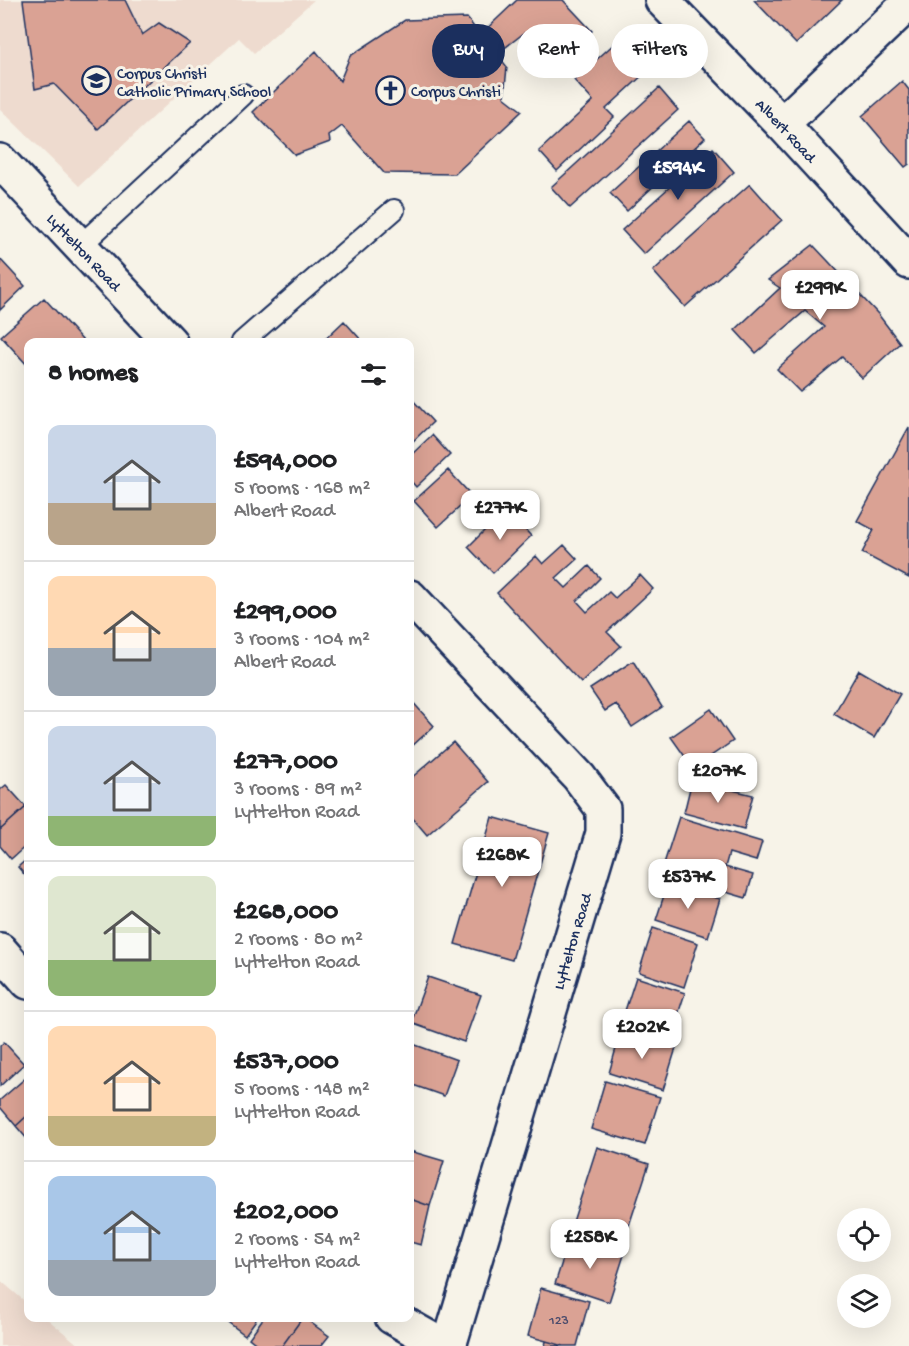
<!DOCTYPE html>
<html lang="en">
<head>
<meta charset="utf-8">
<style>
  :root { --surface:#fff; --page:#f6f6f6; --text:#202124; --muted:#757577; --line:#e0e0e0; --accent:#1b2f5e }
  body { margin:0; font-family:"Gochi Hand",sans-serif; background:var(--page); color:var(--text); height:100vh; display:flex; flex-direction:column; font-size:22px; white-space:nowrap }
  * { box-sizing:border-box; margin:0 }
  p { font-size:20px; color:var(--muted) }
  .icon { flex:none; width:33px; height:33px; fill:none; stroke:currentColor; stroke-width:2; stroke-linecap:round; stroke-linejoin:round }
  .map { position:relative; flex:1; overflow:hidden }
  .sheet { position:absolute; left:24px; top:338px; width:390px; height:984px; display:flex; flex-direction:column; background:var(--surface); border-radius:12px; box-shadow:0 6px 24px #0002 }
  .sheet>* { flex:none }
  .top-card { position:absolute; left:432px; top:24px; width:387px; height:54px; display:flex; gap:12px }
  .buttons { position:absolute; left:837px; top:1208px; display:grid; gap:12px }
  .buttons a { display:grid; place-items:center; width:54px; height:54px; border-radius:50%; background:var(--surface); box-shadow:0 6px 24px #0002; font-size:30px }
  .price { position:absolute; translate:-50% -51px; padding:0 14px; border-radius:12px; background:#fff; color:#222; font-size:20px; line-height:39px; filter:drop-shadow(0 2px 3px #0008) }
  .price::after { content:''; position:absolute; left:50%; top:36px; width:18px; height:14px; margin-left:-9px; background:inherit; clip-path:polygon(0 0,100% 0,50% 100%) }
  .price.active { background:var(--accent); color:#fff }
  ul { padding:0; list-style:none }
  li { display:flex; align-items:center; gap:18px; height:150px; padding:0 24px }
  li+li { border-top:2px solid var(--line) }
  li span { display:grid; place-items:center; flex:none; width:168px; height:120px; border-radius:12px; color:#555 }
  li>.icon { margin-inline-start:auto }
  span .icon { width:72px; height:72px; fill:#fffc; stroke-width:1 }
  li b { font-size:26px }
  h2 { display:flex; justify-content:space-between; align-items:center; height:72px; padding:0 24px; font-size:26px }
  .pill { padding:0 21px; border-radius:27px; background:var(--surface); box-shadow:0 6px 24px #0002; font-size:21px; line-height:54px }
  .pill.active { background:var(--accent); color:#fff }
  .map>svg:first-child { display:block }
  .built { fill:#eedbcf }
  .building { fill:#daa294; stroke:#1b2f5e; stroke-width:1.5 }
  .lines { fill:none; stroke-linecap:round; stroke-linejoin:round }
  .service-casing { stroke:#1b2f5e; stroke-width:24 }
  .minor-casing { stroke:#1b2f5e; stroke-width:38 }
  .service { stroke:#f7f3e8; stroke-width:20 }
  .minor { stroke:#f7f3e8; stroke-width:33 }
  .labels { text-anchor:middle; stroke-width:6; stroke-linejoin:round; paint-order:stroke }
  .number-label { font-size:14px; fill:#4b4c6c }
  .poi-label { font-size:16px; fill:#1b2f5e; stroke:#f7f3e8; text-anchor:start }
  .street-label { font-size:16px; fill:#1b2f5e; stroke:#f7f3e8 }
</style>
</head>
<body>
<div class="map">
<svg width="909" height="1346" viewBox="0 0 909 1346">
  <rect width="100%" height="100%" fill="#f7f3e8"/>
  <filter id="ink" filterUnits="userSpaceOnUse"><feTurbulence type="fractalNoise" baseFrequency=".0167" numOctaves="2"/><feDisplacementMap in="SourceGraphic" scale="12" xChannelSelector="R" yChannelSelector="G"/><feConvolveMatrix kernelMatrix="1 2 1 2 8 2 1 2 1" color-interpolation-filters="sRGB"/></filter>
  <g filter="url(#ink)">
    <path class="built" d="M 0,0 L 314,0 L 254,53 L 239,38 L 79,186 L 0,109 Z
      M 0,1280 L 28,1304 L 28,1317 L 45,1317 L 80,1346 L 0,1346 Z"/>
    <path class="building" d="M 23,0 L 125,0 L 142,35 L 159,23 L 190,43 L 98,129 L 54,84 L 35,89 Z
      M 517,0 L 563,0 L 592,31 L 552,66 L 524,33 L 497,54 L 507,67 L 504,97 L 522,111 L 455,174 L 384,173 L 342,126 L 329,136 L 330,142 L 295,155 L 253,112 L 316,51 L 340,81 L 350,56 L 405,20 L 467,18 L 480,35 Z
      M 754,0 L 842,0 L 796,44 Z
      M 616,42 L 645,73 L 606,109 L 614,117 L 557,171 L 539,151 L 593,101 L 574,80 Z
      M 902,81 L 909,90 L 909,164 L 905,167 L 862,116 Z
      M 659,88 L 678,110 L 570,208 L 551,187 Z
      M 689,121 L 705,138 L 627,211 L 610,193 Z
      M 713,148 L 734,172 L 644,254 L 622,230 Z
      M 750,184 L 782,220 L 685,307 L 653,271 Z
      M 813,245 L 878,314 L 900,343 L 862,378 L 842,357 L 800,392 L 777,369 L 824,327 L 805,311 L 756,353 L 735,330 L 780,288 L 768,280 Z
      M 0,259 L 25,286 L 0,310 Z
      M 44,298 L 84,342 L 28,342 L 28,366 L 1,336 Z
      M 344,321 L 363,342 L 322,342 Z
      M 410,397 L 433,422 L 410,444 Z
      M 909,427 L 909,578 L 862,553 L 874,530 L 857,521 Z
      M 432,435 L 450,455 L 416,487 L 410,480 L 410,456 Z
      M 448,470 L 472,496 L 438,527 L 414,501 Z
      M 506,509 L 531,536 L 493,573 L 468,547 Z
      M 564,545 L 577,559 L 556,578 L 566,588 L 589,566 L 600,578 L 577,601 L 587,612 L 609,592 L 615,598 L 640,575 L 653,589 L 607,632 L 621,646 L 581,683 L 497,593 L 536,556 L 543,564 Z
      M 633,661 L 662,707 L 632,727 L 616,704 L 605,711 L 590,689 Z
      M 859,670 L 900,694 L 874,738 L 834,714 Z
      M 410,699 L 434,726 L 410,748 Z
      M 711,709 L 733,741 L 693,768 L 671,737 Z
      M 453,742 L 488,782 L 427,835 L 410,815 L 410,779 Z
      M 692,780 L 753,795 L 744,829 L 684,813 Z
      M 6,785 L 26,807 L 0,830 L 0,790 Z
      M 26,807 L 28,810 L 28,844 L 11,859 L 0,846 L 0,830 Z
      M 492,817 L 549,833 L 512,960 L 455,944 Z
      M 679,817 L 762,842 L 756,861 L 729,853 L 725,867 L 753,875 L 746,898 L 661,873 Z
      M 28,858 L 28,879 L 18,867 Z
      M 668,883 L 720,899 L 708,937 L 656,920 Z
      M 653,928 L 698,943 L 684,987 L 639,972 Z
      M 428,977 L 481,995 L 464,1042 L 411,1023 Z
      M 636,977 L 685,993 L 670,1039 L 621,1023 Z
      M 621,1031 L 676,1048 L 663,1090 L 609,1073 Z
      M 4,1042 L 24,1064 L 0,1086 L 0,1046 Z
      M 410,1043 L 457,1060 L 444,1096 L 410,1084 Z
      M 28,1076 L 28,1115 L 16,1126 L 0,1107 L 0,1100 Z
      M 605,1081 L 660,1097 L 645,1145 L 591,1129 Z
      M 28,1115 L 28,1140 L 16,1126 Z
      M 597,1147 L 649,1164 L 623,1244 L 571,1228 Z
      M 410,1151 L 444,1161 L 430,1206 L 410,1199 Z
      M 410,1199 L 430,1206 L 421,1245 L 410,1242 Z
      M 570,1237 L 624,1255 L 609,1302 L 555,1284 Z
      M 541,1288 L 589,1301 L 577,1346 L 564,1346 L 528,1336 Z
      M 221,1317 L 258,1317 L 245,1335 Z
      M 264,1317 L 303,1317 L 282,1346 L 259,1346 L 249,1338 Z
      M 303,1317 L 329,1336 L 321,1346 L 282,1346 Z
      M 546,1341 L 564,1346 L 545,1346 Z"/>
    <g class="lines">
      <defs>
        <path id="service" d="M 80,246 L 243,95
          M 242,342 L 394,210"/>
        <g id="minor">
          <path id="s1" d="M 662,0 L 782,124 L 909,262"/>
          <path d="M 782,124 L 909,3"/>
          <path id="s2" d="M 0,161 L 170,342"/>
          <path d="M 410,597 L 579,777 L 603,809 L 603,833 L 449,1346"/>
          <path d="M 0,950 L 28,982"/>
          <path d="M 392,1317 L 443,1346"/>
        </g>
      </defs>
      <use href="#service" class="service-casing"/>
      <use href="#minor" class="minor-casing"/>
      <use href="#service" class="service"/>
      <use href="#minor" class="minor"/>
    </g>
  </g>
  <defs>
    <symbol id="school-ring" viewBox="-11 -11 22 22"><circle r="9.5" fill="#f7f3e8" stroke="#1b2f5e" stroke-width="1.5"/><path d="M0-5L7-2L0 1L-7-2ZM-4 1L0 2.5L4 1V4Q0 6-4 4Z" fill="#1b2f5e"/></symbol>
    <symbol id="church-ring" viewBox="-11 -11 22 22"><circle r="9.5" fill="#f7f3e8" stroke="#1b2f5e" stroke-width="1.5"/><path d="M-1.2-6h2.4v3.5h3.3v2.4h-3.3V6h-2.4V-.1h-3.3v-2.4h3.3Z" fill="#1b2f5e"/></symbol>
  </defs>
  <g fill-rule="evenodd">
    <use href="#school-ring" x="80" y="64" width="33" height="33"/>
    <use href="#church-ring" x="374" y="74" width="33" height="33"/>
  </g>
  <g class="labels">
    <g class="number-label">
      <text x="559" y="1324">123</text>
    </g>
    <g class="poi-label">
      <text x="117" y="78">Corpus Christi<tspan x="117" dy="18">Catholic Primary School</tspan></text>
      <text x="411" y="96">Corpus Christi</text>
    </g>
    <g class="street-label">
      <text dy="6" stroke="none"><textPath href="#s1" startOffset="180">Albert Road</textPath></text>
      <text dy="6" stroke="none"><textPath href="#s2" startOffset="124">Lyttelton Road</textPath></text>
      <text transform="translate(571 941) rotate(-73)" y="6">Lyttelton Road</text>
    </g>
  </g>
</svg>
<div class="buttons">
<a><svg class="icon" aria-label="locate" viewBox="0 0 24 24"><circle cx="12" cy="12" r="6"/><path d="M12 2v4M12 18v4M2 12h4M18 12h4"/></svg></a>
<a><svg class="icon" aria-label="layers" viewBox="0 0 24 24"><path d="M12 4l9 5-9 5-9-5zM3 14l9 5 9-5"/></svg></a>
</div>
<b class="price active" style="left:678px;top:201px">£594K</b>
<b class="price" style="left:820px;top:321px">£299K</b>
<b class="price" style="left:500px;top:541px">£277K</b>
<b class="price" style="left:718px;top:804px">£207K</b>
<b class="price" style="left:502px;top:888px">£268K</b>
<b class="price" style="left:688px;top:910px">£537K</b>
<b class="price" style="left:642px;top:1060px">£202K</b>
<b class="price" style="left:590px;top:1270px">£258K</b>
<div class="top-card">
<a class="pill active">Buy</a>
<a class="pill">Rent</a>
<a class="pill">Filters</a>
</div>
<section class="sheet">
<h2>8 homes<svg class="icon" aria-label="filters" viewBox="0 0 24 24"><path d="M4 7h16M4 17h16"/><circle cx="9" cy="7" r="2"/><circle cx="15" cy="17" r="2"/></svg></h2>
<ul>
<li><span style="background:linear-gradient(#c9d6e8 65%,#b9a48a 0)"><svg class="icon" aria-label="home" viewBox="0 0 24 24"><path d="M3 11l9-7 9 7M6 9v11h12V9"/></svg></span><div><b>£594,000</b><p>5 rooms · 168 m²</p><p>Albert Road</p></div></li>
<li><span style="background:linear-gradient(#ffd9b3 60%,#9aa5b1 0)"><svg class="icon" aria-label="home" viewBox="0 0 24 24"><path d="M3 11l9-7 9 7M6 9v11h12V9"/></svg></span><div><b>£299,000</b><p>3 rooms · 104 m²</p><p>Albert Road</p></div></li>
<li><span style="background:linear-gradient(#c9d6e8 75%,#8fb573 0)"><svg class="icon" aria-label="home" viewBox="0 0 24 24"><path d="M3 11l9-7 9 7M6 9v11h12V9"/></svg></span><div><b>£277,000</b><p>3 rooms · 89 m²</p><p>Lyttelton Road</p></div></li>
<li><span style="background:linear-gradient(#dfe7d0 70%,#8fb573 0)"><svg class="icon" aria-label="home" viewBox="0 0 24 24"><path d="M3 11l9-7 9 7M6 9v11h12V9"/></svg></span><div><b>£268,000</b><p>2 rooms · 80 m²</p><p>Lyttelton Road</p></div></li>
<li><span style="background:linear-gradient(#ffd9b3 75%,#c2b280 0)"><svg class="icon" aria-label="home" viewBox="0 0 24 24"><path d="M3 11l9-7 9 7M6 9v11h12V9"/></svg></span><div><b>£537,000</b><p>5 rooms · 148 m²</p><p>Lyttelton Road</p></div></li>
<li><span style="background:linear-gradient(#a9c7e8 70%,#9aa5b1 0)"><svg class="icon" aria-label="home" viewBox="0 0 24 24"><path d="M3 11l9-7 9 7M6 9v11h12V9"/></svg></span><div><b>£202,000</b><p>2 rooms · 54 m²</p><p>Lyttelton Road</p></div></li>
</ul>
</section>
</div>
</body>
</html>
